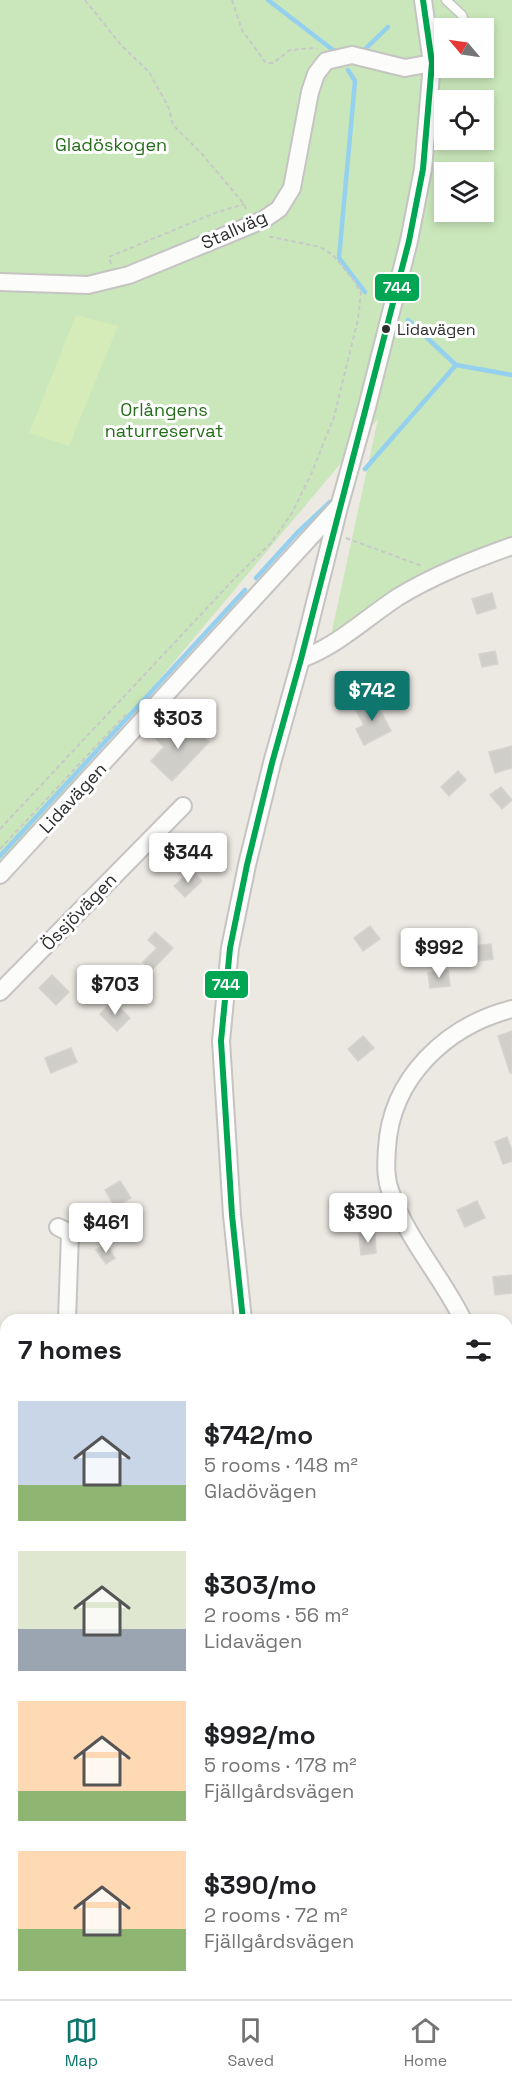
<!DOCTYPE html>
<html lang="en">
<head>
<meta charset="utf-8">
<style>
  :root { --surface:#fff; --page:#f2f2f2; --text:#202124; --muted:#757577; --line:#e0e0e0; --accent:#0f766e }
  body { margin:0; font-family:"Space Grotesk",sans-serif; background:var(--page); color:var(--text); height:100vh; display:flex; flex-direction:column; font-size:22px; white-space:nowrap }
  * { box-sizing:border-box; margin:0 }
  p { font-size:20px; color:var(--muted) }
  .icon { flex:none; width:33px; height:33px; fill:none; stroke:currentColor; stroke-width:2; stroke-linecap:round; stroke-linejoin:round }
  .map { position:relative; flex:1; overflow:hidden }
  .sheet { position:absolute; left:0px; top:1314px; width:513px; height:686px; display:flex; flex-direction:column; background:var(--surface); border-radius:18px 18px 0 0; box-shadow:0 3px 9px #0003 }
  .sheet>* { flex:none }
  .needle { width:39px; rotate:299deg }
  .tools { position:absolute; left:434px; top:18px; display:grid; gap:12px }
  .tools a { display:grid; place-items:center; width:60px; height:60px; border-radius:0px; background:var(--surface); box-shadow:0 3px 9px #0003; font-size:30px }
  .price { position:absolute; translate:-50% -51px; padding:0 14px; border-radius:6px; background:#fff; color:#222; font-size:20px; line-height:39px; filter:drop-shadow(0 2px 3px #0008) }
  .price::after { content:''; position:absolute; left:50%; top:36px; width:18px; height:14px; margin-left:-9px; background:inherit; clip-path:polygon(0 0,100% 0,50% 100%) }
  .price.active { background:var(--accent); color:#fff }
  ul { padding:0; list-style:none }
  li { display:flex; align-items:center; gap:18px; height:150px; padding:0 18px }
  li span { display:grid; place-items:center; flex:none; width:168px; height:120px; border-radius:0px; color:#555 }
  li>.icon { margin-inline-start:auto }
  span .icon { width:72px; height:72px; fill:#fffc; stroke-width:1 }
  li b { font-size:26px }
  h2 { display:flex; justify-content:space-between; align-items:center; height:72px; padding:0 18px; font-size:26px }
  .tab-bar { display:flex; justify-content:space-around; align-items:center; height:84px; border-top:2px solid var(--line); background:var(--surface); font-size:16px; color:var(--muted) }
  .tab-bar a { display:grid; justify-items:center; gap:3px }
  .tab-bar .active { color:var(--accent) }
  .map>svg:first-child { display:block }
  .green { fill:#cae7bb; fill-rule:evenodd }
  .pitch { fill:#d5ebb8 }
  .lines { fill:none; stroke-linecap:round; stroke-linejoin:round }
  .stream { stroke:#95d0ee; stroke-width:4.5 }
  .building { fill:#d0cec9; stroke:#d6d3ce; stroke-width:1.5 }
  .service-casing { stroke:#c5c4c3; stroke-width:11 }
  .minor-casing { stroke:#c5c4c3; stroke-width:20 }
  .path { stroke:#c8c8c8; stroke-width:2; stroke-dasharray:4.5 3; stroke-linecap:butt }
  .service { stroke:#fcfcfb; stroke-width:8 }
  .minor { stroke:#fcfcfb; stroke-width:16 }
  .bus-1-casing { stroke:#fff; stroke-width:10 }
  .bus-1 { stroke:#00a651; stroke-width:6 }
  .bus-dot { fill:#2d2d2d; stroke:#fff; stroke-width:2 }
  .labels { text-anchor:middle; stroke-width:6; stroke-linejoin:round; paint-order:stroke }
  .bus-label { font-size:16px; fill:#2d2d2d; stroke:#fff; text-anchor:start }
  .park-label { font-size:18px; fill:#246e19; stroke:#fff }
  .street-label { font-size:18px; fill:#2d2d2d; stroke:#fff }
  .line-badge { stroke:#fff; stroke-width:2 }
  .badge-label { font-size:16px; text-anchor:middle; font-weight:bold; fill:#fff }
</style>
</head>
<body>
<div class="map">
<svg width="512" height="1999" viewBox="0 0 512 1999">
  <rect width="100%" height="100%" fill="#ece8e2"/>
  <path class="green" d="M 0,0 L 512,0 L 512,540 L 330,640 L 378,419 L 26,838 L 0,865 ZM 444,28 L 483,28 L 483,68 L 444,68 ZM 444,100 L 483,100 L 483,140 L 444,140 ZM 444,172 L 483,172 L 483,212 L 444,212 Z"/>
  <path class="pitch" d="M 76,315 L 118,326 L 69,446 L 29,433 Z"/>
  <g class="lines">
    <path class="stream" d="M 268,0 L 333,50 L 341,51
      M 362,52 L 388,27
      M 348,70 L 355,81 L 339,258 L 365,292
      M 408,320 L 456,365
      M 365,469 L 456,365 L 512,375
      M 256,578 L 297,533 L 330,502
      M 0,856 L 245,590"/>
  </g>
  <path class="building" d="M 492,593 L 496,608 L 477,614 L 472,599 Z
    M 495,651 L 498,664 L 482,667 L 479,654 Z
    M 374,698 L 391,731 L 364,745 L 356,729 L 364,725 L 355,709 Z
    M 169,724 L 180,735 L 190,724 L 209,742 L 172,781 L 151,761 L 164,747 L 155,738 Z
    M 512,746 L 512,768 L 495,773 L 489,752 Z
    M 458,771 L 466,780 L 449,796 L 441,787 Z
    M 501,787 L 512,800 L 502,809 L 490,795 Z
    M 192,870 L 202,881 L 185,897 L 174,886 Z
    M 370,926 L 380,939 L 363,951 L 354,938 Z
    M 155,932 L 173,948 L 152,970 L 143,962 L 157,948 L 148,940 Z
    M 491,944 L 493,959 L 473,962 L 471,946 Z
    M 448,970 L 450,986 L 430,988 L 428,973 Z
    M 52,975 L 69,992 L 56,1005 L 39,988 Z
    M 113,1001 L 130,1018 L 117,1031 L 100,1014 Z
    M 512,1031 L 512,1073 L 510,1073 L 498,1036 Z
    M 363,1036 L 374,1048 L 358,1061 L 348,1049 Z
    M 71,1048 L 77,1062 L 51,1073 L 45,1058 Z
    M 507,1137 L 512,1151 L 512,1161 L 503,1164 L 495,1142 Z
    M 120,1181 L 131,1198 L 115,1207 L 105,1190 Z
    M 477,1201 L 485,1218 L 465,1227 L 457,1210 Z
    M 375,1233 L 376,1253 L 361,1255 L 359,1234 Z
    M 106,1244 L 115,1258 L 106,1264 L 96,1250 Z
    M 512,1275 L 512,1293 L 495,1295 L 493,1277 Z"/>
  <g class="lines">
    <defs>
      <path id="service" d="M 446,0 L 462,15 L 466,28"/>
      <path id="minor" d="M 0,282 L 88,285 L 129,275 L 263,220 L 279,209 L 292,188 L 310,92 L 316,74 L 326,61 L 352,55 L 405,68 L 432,63
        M 301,659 C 337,646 366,618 398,597 C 434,575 473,560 512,546
        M 0,875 L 338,507
        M 0,992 L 183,806
        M 58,1227 L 70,1233 L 67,1320
        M 243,1320 L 232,1215 L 221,1041 L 230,948 L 247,865 L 272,763 L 301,659 L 339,507 L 367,407 L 409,241 L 423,169 L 432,63 L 423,0
        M 463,1320 C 442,1277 407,1239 391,1193 C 385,1178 386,1164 387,1148 C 391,1078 446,1026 512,1009
        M 507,1514 L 512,1515
        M 507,1928 L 512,1927
        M 188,1994 L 188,1999
        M 366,1994 L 367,1999"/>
    </defs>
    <use href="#service" class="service-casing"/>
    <use href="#minor" class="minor-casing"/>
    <path class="path" d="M 85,0 L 121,45 L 149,72 L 169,108 L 173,125 L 202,154 L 244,204 L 247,212
      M 232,0 L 242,30 L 266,63 L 273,63 L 290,50 L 314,48 L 317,49
      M 111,264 L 109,257 L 215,213 L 244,204
      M 346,538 L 422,566
      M 0,829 L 235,578 L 270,544 L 283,526 L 292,513 L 312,472 L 334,417 L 358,319 L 361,293 L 355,282 L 333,255 L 320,247 L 267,236
      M 0,849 L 127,713"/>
    <use href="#service" class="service"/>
    <use href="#minor" class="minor"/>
    <defs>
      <path id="bus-1" d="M 243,1320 L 232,1215 L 221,1041 L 230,948 L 247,865 L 272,763 L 301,659 L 409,241 L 423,169 L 432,63 L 423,0"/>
    </defs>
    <use href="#bus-1" class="bus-1-casing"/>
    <use href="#bus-1" class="bus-1"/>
  </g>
  <circle class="bus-dot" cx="386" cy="329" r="5"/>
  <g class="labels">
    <g class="bus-label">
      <text x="397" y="335">Lidavägen</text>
    </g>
    <g class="park-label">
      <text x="111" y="151">Gladöskogen</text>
      <text x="164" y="416">Orlångens<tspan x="164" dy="21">naturreservat</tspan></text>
    </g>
    <g class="street-label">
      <text transform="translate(234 230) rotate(-24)" y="6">Stallväg</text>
      <text transform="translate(73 798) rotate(-47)" y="6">Lidavägen</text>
      <text transform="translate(79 912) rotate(-46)" y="6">Össjövägen</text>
    </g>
  </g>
  <g class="line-badge">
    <rect x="374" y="273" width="46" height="29" rx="6" fill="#00a651"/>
    <rect x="204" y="970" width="45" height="29" rx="6" fill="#00a651"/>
  </g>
  <g class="badge-label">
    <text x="397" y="293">744</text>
    <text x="226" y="990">744</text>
  </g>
</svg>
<div class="tools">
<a><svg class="needle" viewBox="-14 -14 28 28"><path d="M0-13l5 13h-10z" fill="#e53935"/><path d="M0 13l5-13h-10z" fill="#757577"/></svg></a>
<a><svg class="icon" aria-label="locate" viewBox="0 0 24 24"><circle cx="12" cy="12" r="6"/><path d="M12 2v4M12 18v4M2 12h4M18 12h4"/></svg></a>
<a><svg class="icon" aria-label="layers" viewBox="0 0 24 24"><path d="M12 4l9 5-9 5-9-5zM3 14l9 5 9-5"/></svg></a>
</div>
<b class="price active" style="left:372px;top:722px">$742</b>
<b class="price" style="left:178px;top:750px">$303</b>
<b class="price" style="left:188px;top:884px">$344</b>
<b class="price" style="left:439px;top:979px">$992</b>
<b class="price" style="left:115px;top:1016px">$703</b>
<b class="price" style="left:368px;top:1244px">$390</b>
<b class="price" style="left:106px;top:1254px">$461</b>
<section class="sheet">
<h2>7 homes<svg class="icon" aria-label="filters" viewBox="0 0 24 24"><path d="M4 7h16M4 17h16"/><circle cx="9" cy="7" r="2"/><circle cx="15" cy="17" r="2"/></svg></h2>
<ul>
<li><span style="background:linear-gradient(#c9d6e8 70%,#8fb573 0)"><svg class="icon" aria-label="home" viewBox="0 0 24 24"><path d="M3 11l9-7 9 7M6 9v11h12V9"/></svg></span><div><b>$742/mo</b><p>5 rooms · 148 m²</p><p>Gladövägen</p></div></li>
<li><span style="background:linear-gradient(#dfe7d0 65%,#9aa5b1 0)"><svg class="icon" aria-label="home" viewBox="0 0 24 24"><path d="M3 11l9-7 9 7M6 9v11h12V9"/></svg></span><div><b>$303/mo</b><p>2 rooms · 56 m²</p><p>Lidavägen</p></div></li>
<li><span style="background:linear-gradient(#ffd9b3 75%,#8fb573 0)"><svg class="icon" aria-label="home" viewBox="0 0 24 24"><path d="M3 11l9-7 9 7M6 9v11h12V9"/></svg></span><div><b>$992/mo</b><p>5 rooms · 178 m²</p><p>Fjällgårdsvägen</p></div></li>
<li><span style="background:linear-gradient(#ffd9b3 65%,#8fb573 0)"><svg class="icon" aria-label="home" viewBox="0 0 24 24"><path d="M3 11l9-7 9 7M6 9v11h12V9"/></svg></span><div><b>$390/mo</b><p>2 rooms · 72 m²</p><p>Fjällgårdsvägen</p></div></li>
</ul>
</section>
</div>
<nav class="tab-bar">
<a class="active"><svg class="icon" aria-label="map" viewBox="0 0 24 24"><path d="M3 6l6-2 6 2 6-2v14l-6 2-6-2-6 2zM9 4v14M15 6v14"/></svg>Map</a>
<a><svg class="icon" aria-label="saved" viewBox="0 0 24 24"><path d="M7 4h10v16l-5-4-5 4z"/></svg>Saved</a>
<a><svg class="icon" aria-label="home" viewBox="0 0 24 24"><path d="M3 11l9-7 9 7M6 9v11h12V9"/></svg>Home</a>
</nav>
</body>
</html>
